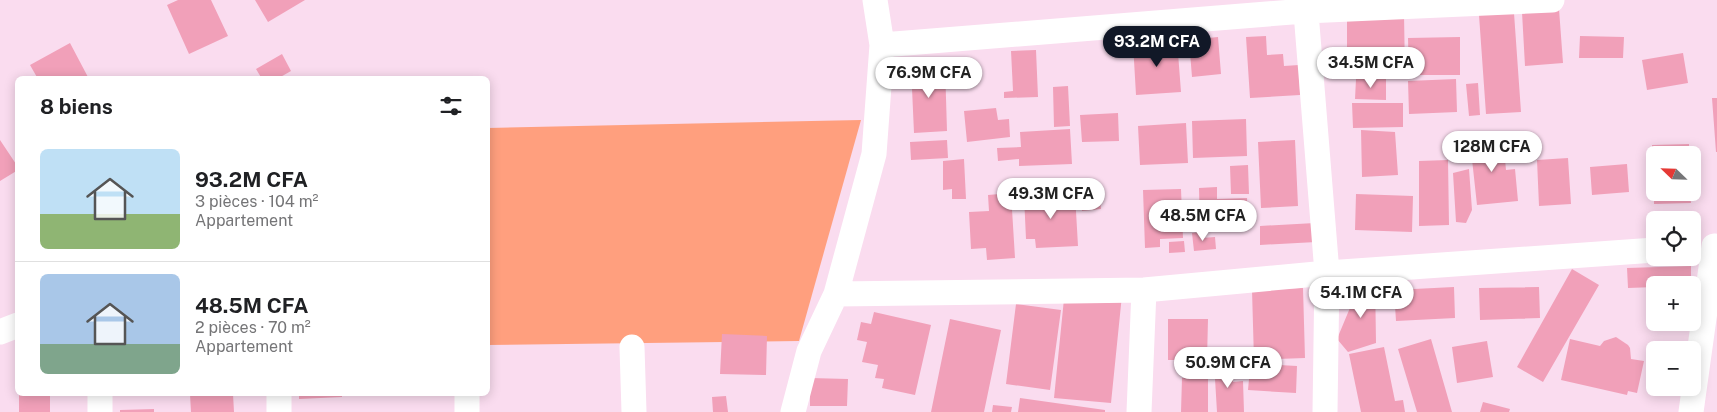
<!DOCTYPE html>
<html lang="fr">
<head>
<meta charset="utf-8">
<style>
  :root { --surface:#fff; --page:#f2f2f2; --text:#202124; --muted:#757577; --line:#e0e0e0; --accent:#111827 }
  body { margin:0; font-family:"Public Sans",sans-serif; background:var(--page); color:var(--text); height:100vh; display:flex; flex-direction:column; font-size:19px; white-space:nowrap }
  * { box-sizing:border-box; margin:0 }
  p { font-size:16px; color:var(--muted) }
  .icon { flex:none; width:28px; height:28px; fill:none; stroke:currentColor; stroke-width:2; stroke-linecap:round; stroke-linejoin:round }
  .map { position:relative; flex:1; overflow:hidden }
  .drawer { position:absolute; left:15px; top:76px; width:475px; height:320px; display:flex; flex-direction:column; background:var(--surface); border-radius:8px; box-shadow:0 2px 12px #0003 }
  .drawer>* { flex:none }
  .needle { width:32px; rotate:293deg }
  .tools { position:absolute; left:1646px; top:146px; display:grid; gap:10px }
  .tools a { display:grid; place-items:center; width:55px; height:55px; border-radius:8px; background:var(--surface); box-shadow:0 2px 12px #0003; font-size:25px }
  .price { position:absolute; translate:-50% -42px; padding:0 11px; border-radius:18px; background:#fff; color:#222; font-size:16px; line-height:32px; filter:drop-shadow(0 1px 2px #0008) }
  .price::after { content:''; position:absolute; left:50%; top:30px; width:15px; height:11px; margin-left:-8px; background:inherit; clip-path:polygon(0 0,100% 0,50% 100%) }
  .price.current { background:var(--accent); color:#fff }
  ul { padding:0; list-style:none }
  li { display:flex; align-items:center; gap:15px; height:125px; padding:0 25px }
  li+li { border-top:1px solid var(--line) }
  li span { display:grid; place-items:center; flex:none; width:140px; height:100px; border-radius:8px; color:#555 }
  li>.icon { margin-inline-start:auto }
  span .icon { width:60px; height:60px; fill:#fffc; stroke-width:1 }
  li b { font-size:21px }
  h2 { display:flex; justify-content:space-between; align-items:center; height:60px; padding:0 25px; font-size:21px }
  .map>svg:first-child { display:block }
  .green { fill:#ff9f7e }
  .building { fill:#f1a0b9 }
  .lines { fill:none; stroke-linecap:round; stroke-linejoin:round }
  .minor { stroke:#fff; stroke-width:25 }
</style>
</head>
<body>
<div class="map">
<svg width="1717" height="412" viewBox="0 0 1717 412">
  <rect width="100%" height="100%" fill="#fadcef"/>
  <path class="green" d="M 861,120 L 799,341 L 488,345 L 488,128 Z"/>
  <path class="building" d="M 178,0 L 211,0 L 228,36 L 189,54 L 167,5 Z
    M 255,0 L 305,0 L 268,22 Z
    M 1559,9 L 1563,63 L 1525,66 L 1522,12 Z
    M 1514,13 L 1521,112 L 1486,114 L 1479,15 Z
    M 1347,14 L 1404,14 L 1405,73 L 1347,74 Z
    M 1266,36 L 1267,55 L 1283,54 L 1284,66 L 1299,65 L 1300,95 L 1250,98 L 1246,37 Z
    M 1580,36 L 1624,37 L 1623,58 L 1579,58 Z
    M 1218,37 L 1221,74 L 1192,77 L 1189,40 Z
    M 1460,37 L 1460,75 L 1409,75 L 1408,38 Z
    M 1177,40 L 1181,92 L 1136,95 L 1133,43 Z
    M 70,43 L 89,79 L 38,79 L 30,65 Z
    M 1036,50 L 1038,97 L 1004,98 L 1004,92 L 1013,91 L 1011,51 Z
    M 1683,53 L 1688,83 L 1647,90 L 1642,60 Z
    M 282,54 L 291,71 L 277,79 L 262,79 L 256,69 Z
    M 945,65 L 947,131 L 914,133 L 911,66 Z
    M 1356,79 L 1386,79 L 1386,100 L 1355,99 Z
    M 1456,79 L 1457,112 L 1409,114 L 1408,81 Z
    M 1478,83 L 1480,115 L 1469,116 L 1466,84 Z
    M 1068,86 L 1070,126 L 1054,127 L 1053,87 Z
    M 1712,98 L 1717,98 L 1717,152 L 1716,152 Z
    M 1352,103 L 1403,103 L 1403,127 L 1353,128 Z
    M 996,108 L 998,120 L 1009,119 L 1010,137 L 967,142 L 964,111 Z
    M 1118,113 L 1119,141 L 1082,142 L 1080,115 Z
    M 1246,119 L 1247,156 L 1193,158 L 1192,121 Z
    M 1186,123 L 1188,163 L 1140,165 L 1138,126 Z
    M 1070,129 L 1072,164 L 1019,166 L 1019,159 L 998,161 L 997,148 L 1021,147 L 1020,132 Z
    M 1361,130 L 1395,132 L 1398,175 L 1362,177 Z
    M 1503,138 L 1506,170 L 1515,169 L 1518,201 L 1477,205 L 1470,141 Z
    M 0,140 L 18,167 L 18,170 L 0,181 Z
    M 947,140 L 948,158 L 911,160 L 910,142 Z
    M 1295,140 L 1298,206 L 1261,208 L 1258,142 Z
    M 1689,144 L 1689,155 L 1655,155 L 1655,182 L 1653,182 L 1652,145 Z
    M 1568,158 L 1571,204 L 1539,206 L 1537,160 Z
    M 964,159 L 966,199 L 952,199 L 952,189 L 943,190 L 943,161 Z
    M 1448,160 L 1449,225 L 1419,226 L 1419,161 Z
    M 1627,164 L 1629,192 L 1592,195 L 1590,167 Z
    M 1248,165 L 1249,194 L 1231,194 L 1230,166 Z
    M 1469,169 L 1472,210 L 1466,223 L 1456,222 L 1453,173 Z
    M 1217,187 L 1217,199 L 1247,198 L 1248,229 L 1200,230 L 1199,188 Z
    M 1181,189 L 1183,238 L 1160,239 L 1160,247 L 1145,248 L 1143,190 Z
    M 1099,190 L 1101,209 L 1082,211 L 1081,191 Z
    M 1654,192 L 1690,192 L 1691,203 L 1654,204 Z
    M 1011,193 L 1015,258 L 987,260 L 986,248 L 971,249 L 969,212 L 989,211 L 988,195 Z
    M 1075,194 L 1078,246 L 1036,248 L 1035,239 L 1026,239 L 1024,196 Z
    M 1356,194 L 1413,196 L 1412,232 L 1355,230 Z
    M 1315,223 L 1316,242 L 1260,245 L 1260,226 Z
    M 1202,232 L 1202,238 L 1215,237 L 1216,249 L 1194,251 L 1192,233 Z
    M 1184,241 L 1185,252 L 1169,253 L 1169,242 Z
    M 1691,266 L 1691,285 L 1655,285 L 1655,287 L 1628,288 L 1627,268 Z
    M 1572,269 L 1599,285 L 1543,382 L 1517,367 Z
    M 1375,277 L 1376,343 L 1348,352 L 1337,339 L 1362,279 Z
    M 1454,287 L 1455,318 L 1396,321 L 1394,290 Z
    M 1539,287 L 1540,318 L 1480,320 L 1479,288 Z
    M 1303,288 L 1305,358 L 1254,360 L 1252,290 Z
    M 1065,289 L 1122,295 L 1111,403 L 1054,398 Z
    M 1016,304 L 1061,310 L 1050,390 L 1006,384 Z
    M 874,312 L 931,325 L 915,395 L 882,388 L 884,379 L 875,378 L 878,365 L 862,362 L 867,342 L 857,340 L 861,322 L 871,324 Z
    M 950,319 L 1001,330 L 984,412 L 931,412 Z
    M 1168,319 L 1208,319 L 1207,360 L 1168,360 Z
    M 722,334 L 767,336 L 766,375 L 720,374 Z
    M 1616,337 L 1628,345 L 1630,348 L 1631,359 L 1644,361 L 1637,393 L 1628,391 L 1627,395 L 1561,380 L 1570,339 L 1600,346 L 1604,341 Z
    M 1431,339 L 1452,412 L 1417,412 L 1398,349 Z
    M 1487,341 L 1493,377 L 1457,383 L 1452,347 Z
    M 1384,347 L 1395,401 L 1403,400 L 1405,412 L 1361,412 L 1349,354 Z
    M 1232,361 L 1233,382 L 1243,381 L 1244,412 L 1217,412 L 1214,362 Z
    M 1244,363 L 1297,366 L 1296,393 L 1248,390 L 1249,379 L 1243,378 Z
    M 810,378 L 848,379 L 847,406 L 810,406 Z
    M 1182,378 L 1208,378 L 1208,412 L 1181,412 Z
    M 19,394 L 50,394 L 50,412 L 19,412 Z
    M 190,394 L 233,394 L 234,412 L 191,412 Z
    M 299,394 L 342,394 L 342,397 L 299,399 Z
    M 726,396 L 728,412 L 713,412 L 712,397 Z
    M 1020,398 L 1105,410 L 1105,412 L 1018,412 Z
    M 1483,402 L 1510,409 L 1509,412 L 1480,412 Z
    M 993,405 L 1012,407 L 1011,412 L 992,412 Z
    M 154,409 L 154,412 L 120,412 L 120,410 Z"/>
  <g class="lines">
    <path class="minor" d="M 1305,0 L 1327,273 L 1325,412
      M 882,45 L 1305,11 L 1552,0
      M 836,294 L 1144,290 L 1327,273 L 1655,250
      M 0,332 L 18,325
      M 632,347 L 634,412
      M 100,394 L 100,412
      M 279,412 L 279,394
      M 467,412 L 467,394
      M 793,412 L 809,351 L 836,294 L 874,154 L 882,45 L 875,0
      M 1139,412 L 1144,290
      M 1691,412 L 1714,246"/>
  </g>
</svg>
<div class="tools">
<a><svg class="needle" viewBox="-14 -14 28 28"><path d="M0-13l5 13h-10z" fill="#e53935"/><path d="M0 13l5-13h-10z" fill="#757577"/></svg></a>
<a><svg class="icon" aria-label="locate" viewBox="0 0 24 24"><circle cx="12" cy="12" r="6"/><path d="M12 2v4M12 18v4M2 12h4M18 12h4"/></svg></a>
<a>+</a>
<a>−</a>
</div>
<b class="price current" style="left:1157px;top:68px">93.2M CFA</b>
<b class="price" style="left:1371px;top:89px">34.5M CFA</b>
<b class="price" style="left:929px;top:99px">76.9M CFA</b>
<b class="price" style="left:1492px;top:173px">128M CFA</b>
<b class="price" style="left:1051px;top:220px">49.3M CFA</b>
<b class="price" style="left:1203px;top:242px">48.5M CFA</b>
<b class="price" style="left:1361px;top:319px">54.1M CFA</b>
<b class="price" style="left:1228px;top:389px">50.9M CFA</b>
<section class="drawer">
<h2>8 biens<svg class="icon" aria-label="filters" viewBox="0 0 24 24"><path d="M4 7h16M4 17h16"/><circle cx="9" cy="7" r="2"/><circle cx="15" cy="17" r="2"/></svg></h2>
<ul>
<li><span style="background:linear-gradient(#bfe0f5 65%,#8fb573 0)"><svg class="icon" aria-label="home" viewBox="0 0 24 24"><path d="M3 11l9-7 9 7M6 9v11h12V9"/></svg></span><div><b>93.2M CFA</b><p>3 pièces · 104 m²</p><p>Appartement</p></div></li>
<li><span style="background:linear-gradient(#a9c7e8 70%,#7fa58c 0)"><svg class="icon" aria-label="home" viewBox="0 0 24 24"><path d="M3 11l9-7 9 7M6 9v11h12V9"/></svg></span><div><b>48.5M CFA</b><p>2 pièces · 70 m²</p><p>Appartement</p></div></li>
</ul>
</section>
</div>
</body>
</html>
